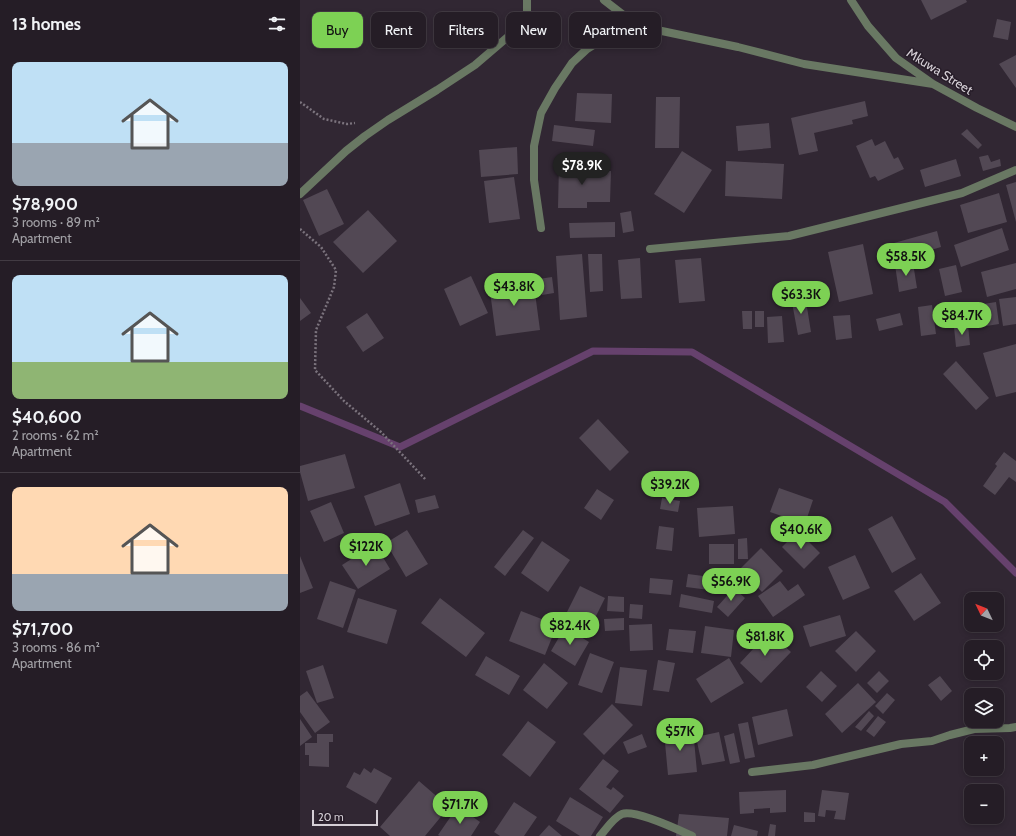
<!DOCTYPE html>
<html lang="en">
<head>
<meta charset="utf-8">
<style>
  :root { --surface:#251d26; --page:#2d262e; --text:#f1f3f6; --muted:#a3a2a7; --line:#423b43; --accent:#7dd154 }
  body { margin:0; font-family:Cabin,sans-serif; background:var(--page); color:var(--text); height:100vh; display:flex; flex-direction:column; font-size:15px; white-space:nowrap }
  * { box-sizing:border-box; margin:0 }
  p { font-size:13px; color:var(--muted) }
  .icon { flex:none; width:22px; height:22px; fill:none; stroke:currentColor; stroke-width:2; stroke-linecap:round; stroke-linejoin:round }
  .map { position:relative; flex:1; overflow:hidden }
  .details { display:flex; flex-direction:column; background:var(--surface); width:300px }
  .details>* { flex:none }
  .hud { position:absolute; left:12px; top:12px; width:380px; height:36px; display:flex; gap:8px }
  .needle { width:26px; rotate:313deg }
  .controls { position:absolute; left:664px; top:592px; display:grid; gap:8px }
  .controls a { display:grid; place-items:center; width:40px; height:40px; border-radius:8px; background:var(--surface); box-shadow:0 2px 6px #0003,0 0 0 1px var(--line); font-size:20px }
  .scale { position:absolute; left:12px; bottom:10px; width:66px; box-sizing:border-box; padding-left:4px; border:2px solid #d5cfd6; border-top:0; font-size:11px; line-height:14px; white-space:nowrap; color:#d5cfd6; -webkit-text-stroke:3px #271d29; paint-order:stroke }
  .price { position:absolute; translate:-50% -34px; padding:0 9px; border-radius:14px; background:var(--accent); color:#111; font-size:13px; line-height:26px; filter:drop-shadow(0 1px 2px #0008) }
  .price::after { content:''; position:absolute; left:50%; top:24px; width:12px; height:9px; margin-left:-6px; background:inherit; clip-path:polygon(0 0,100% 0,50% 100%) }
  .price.current { background:#222; color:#fff }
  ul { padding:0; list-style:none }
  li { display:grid; align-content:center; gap:8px; height:212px; padding:0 12px }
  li+li { border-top:1px solid var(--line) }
  li span { display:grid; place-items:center; height:124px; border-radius:8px; color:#555 }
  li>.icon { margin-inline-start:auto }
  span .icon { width:72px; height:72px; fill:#fffc; stroke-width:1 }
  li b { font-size:17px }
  h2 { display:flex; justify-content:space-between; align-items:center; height:48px; padding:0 12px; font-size:17px }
  .tag { padding:0 14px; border-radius:8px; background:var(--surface); box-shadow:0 2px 6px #0003,0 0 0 1px var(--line); font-size:14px; line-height:36px }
  .tag.current { background:var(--accent); color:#111 }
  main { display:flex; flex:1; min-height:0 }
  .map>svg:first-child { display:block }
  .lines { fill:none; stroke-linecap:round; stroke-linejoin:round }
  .stream { stroke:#66416d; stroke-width:7 }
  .building { fill:#524854 }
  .path { stroke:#7b737d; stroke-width:2.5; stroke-dasharray:2 2; stroke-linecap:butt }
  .minor { stroke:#697863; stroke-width:8 }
  .labels { text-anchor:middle; stroke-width:3; stroke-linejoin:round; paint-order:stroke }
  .street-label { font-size:13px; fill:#d5cfd6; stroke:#271d29 }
</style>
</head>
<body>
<main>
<section class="details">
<h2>13 homes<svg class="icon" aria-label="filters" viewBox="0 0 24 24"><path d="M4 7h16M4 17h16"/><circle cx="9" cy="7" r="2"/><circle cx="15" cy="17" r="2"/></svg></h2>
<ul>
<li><span style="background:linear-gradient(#bfe0f5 65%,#9aa5b1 0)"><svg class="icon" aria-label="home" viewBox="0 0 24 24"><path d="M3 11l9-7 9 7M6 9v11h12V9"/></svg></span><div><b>$78,900</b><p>3 rooms · 89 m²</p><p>Apartment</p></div></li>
<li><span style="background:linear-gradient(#bfe0f5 70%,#8fb573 0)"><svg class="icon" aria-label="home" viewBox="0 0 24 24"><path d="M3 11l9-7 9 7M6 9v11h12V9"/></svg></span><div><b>$40,600</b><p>2 rooms · 62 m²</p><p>Apartment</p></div></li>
<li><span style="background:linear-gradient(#ffd9b3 70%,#9aa5b1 0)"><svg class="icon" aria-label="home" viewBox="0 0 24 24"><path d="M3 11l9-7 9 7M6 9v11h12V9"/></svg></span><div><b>$71,700</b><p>3 rooms · 86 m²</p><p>Apartment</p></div></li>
</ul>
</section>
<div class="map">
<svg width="716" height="836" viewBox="0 0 716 836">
  <rect width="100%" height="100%" fill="#312733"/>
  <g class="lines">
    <path class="stream" d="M 0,406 L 100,447 L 293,351 L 392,352 L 645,502 L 716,573"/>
  </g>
  <path class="building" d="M 621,0 L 666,0 L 667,2 L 631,20 Z
    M 697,19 L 711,22 L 708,40 L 693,37 Z
    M 716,55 L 716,88 L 699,64 Z
    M 277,93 L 312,94 L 311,123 L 275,121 Z
    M 356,97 L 380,97 L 379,148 L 355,148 Z
    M 565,101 L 568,116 L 552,120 L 553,124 L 514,133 L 518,151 L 499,155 L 491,118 Z
    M 469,123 L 471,148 L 438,151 L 436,126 Z
    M 254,125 L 295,130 L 293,146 L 252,141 Z
    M 667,129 L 682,145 L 678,149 L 661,134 Z
    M 572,139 L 575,146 L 585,141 L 594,159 L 598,157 L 604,169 L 578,181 L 575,176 L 570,178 L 556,146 Z
    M 217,147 L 218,174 L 181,177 L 179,150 Z
    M 382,151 L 412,170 L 384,213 L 354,194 Z
    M 688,155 L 691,162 L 700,159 L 701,166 L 683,171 L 679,157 Z
    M 656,159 L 661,176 L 625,187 L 620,170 Z
    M 426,161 L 484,164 L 482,199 L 425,196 Z
    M 259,164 L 288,165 L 287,170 L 311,171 L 310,202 L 287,202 L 287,208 L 258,208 Z
    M 214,177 L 220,219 L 189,223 L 184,181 Z
    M 716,182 L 716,222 L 706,185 Z
    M 27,189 L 44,224 L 19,236 L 3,200 Z
    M 699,193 L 707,222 L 668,233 L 660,205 Z
    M 68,210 L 97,241 L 63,273 L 33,242 Z
    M 331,211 L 334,231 L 323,233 L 320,213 Z
    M 315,222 L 315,237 L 270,238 L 269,223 Z
    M 702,228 L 709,250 L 661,267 L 654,245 Z
    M 637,231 L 641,247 L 598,260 L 594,243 Z
    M 563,244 L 573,294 L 539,302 L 528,252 Z
    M 282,254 L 287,317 L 260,320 L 256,256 Z
    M 288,254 L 302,254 L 303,291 L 290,292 Z
    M 340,258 L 342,298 L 321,299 L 318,260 Z
    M 401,258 L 405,301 L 379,303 L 375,260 Z
    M 613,263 L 617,288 L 599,292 L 595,265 Z
    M 716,263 L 716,289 L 687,297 L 681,272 Z
    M 656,265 L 662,292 L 645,296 L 639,269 Z
    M 171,276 L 188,313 L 160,326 L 144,289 Z
    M 252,277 L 254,293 L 242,295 L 239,279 Z
    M 233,278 L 240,330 L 196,336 L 189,284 Z
    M 505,295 L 511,332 L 498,335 L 491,297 Z
    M 716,297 L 716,324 L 703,326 L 699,299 Z
    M 0,298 L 11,313 L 0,321 Z
    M 696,302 L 699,324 L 674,328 L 671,306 Z
    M 632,305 L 636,334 L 621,336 L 618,307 Z
    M 664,306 L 667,320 L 645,326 L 642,312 Z
    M 442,311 L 452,311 L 452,329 L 443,329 Z
    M 455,311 L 464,311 L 464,327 L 455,327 Z
    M 67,313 L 84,338 L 63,352 L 46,327 Z
    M 600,313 L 603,325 L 579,331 L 576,319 Z
    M 550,315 L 552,338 L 536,340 L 533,316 Z
    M 482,316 L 484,342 L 468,343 L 467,317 Z
    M 668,325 L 670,345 L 656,347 L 654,327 Z
    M 716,344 L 716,392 L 696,397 L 683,353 Z
    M 656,361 L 689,398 L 676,410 L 643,374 Z
    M 298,419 L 329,452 L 310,471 L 279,438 Z
    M 704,452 L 716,461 L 716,482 L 709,477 L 695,495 L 683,486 L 697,466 L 695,464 Z
    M 45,454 L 55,488 L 8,501 L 0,472 L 0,466 Z
    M 392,475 L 393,490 L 368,492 L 367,477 Z
    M 100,483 L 110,514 L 75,526 L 64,496 Z
    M 479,488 L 513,500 L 505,524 L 470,512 Z
    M 297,489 L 314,500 L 301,520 L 284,508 Z
    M 135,495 L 139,508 L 118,513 L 115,500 Z
    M 362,498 L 380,501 L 378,512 L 360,509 Z
    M 31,502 L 44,533 L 24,542 L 10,511 Z
    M 433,506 L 435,534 L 399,537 L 397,508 Z
    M 592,516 L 616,559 L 592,573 L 568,529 Z
    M 359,526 L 374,528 L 372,551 L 356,549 Z
    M 107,530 L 128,564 L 106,577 L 86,543 Z
    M 223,530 L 234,538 L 205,576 L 194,567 Z
    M 498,531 L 520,553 L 504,569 L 482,547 Z
    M 447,538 L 448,559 L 438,559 L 438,539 Z
    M 242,541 L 270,560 L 248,592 L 221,573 Z
    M 75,544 L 90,569 L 58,589 L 42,565 Z
    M 409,544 L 434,544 L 434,564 L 409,564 Z
    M 461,548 L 483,571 L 462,592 L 440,569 Z
    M 555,555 L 570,588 L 543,600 L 528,567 Z
    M 0,556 L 13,588 L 0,593 Z
    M 621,573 L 641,603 L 614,621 L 594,591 Z
    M 388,574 L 426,579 L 425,592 L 386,587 Z
    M 350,578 L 373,580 L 371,595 L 349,593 Z
    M 30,581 L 56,590 L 43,628 L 17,619 Z
    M 480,581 L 488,591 L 498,584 L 505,595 L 473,617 L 458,596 Z
    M 280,586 L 305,598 L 290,628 L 265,616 Z
    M 434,588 L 445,598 L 428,617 L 417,607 Z
    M 381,594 L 414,601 L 412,613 L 379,607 Z
    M 308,596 L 324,597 L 324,612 L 307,611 Z
    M 58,598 L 97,610 L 87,644 L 47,632 Z
    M 140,598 L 185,633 L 166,657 L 121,623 Z
    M 330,604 L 343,605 L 342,619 L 329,618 Z
    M 221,611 L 257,625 L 245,655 L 209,641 Z
    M 540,615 L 546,636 L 510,647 L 503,626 Z
    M 324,618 L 324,630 L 305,631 L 304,619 Z
    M 352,624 L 353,650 L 330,651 L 329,625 Z
    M 405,626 L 434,630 L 431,657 L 401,653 Z
    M 265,627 L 289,642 L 275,666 L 251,651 Z
    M 369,629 L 396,631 L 393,653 L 366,650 Z
    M 556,631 L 576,651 L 556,672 L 535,651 Z
    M 469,632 L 491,652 L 461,683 L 440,663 Z
    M 290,653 L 314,662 L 302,693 L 278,685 Z
    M 186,656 L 220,676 L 209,695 L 175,675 Z
    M 429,658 L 444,683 L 411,703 L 396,679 Z
    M 358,660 L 375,663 L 369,692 L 353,690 Z
    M 244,663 L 268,683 L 247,709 L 223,690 Z
    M 23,665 L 34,698 L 17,703 L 6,671 Z
    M 320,667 L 347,670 L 342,706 L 315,703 Z
    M 521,671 L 537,686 L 522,702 L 506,687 Z
    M 579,671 L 589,681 L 577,693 L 567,683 Z
    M 640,676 L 652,691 L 641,701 L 628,685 Z
    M 558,683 L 576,702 L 542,733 L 525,714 Z
    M 7,691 L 30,722 L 15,733 L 0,712 L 0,696 Z
    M 587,693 L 595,700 L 583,714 L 575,706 Z
    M 312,704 L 333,725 L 304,755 L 283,734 Z
    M 487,709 L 493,736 L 458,745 L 452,717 Z
    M 569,711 L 574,716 L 561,731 L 555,727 Z
    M 578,716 L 586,722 L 574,737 L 566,731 Z
    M 0,719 L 12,737 L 0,746 Z
    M 228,721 L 256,742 L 230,777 L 202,755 Z
    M 448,722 L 455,757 L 445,759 L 438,724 Z
    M 393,729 L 397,772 L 368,775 L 364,732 Z
    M 419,732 L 425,761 L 402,765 L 396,737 Z
    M 434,733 L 440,762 L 430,764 L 424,736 Z
    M 17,734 L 33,734 L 33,742 L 29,742 L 29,767 L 9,766 L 9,755 L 5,755 L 5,743 L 17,743 Z
    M 342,734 L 347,747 L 328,754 L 323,742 Z
    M 303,759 L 319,771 L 306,787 L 311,790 L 313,787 L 324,796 L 310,813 L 279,789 Z
    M 64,768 L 71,773 L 74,768 L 92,778 L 76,804 L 46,787 L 54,772 L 60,775 Z
    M 119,781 L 149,807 L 125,836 L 90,836 L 80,827 Z
    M 486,790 L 486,812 L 470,813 L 470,808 L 454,809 L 454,813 L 440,814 L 439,792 Z
    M 522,790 L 549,793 L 545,820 L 534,819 L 536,811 L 526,810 L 525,817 L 518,816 Z
    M 270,797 L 303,817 L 291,836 L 280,836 L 256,821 Z
    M 214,802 L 237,817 L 224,836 L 200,836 L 194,832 Z
    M 158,806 L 180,822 L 171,836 L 140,836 L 138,835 Z
    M 504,812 L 515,813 L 515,822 L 504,822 Z
    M 379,814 L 429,818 L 427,836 L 376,836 Z
    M 470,824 L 476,825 L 475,836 L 468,836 Z
    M 249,825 L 262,836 L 239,836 Z
    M 434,825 L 458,831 L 457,836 L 431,836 Z"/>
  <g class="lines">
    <path class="path" d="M 0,102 L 24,119 L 47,124 L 55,123
      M 0,229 L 21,247 L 36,270 L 34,287 L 16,330 L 15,370 L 44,401 L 81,432 L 126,480"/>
    <path class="minor" d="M 304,0 L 335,24 L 357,30 L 438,47 L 504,64 L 633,84
      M 551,0 L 568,26 L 596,58 L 633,84 L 677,108 L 716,127
      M 0,194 L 46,151 L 65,136 L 88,120 L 137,90 L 175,65 L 217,29 L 227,13 L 227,0
      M 241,228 L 234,180 L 234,146 L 241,113 L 255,88 L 272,63 L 287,49 L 308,36 L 335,24
      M 350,249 L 489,236 L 662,193 L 716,170
      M 452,772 L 513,765 L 601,744 L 632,741 L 650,735 L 674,729 L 710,728 L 716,727
      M 300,836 C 306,829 314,817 322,814 C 335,809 379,830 392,836"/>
  </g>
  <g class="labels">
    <g class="street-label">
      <text transform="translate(640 71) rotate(32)" y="5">Mkuwa Street</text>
    </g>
  </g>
</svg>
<div class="controls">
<a><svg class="needle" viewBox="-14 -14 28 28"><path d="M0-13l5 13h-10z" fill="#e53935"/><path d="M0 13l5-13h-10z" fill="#a3a2a7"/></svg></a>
<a><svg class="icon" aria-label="locate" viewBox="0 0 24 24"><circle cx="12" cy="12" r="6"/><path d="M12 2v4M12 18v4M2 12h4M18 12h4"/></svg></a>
<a><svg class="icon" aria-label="layers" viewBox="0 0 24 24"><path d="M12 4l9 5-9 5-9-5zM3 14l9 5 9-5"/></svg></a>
<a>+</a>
<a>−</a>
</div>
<div class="scale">20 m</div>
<b class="price current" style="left:282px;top:186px">$78.9K</b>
<b class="price" style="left:606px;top:277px">$58.5K</b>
<b class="price" style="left:214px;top:307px">$43.8K</b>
<b class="price" style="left:501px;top:315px">$63.3K</b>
<b class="price" style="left:662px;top:336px">$84.7K</b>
<b class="price" style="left:370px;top:505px">$39.2K</b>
<b class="price" style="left:501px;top:550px">$40.6K</b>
<b class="price" style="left:66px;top:567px">$122K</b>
<b class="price" style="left:431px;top:602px">$56.9K</b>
<b class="price" style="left:270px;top:646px">$82.4K</b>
<b class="price" style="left:465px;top:657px">$81.8K</b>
<b class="price" style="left:380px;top:752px">$57K</b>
<b class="price" style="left:160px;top:825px">$71.7K</b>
<div class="hud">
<a class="tag current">Buy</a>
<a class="tag">Rent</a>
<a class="tag">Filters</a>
<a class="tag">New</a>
<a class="tag">Apartment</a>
</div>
</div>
</main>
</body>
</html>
